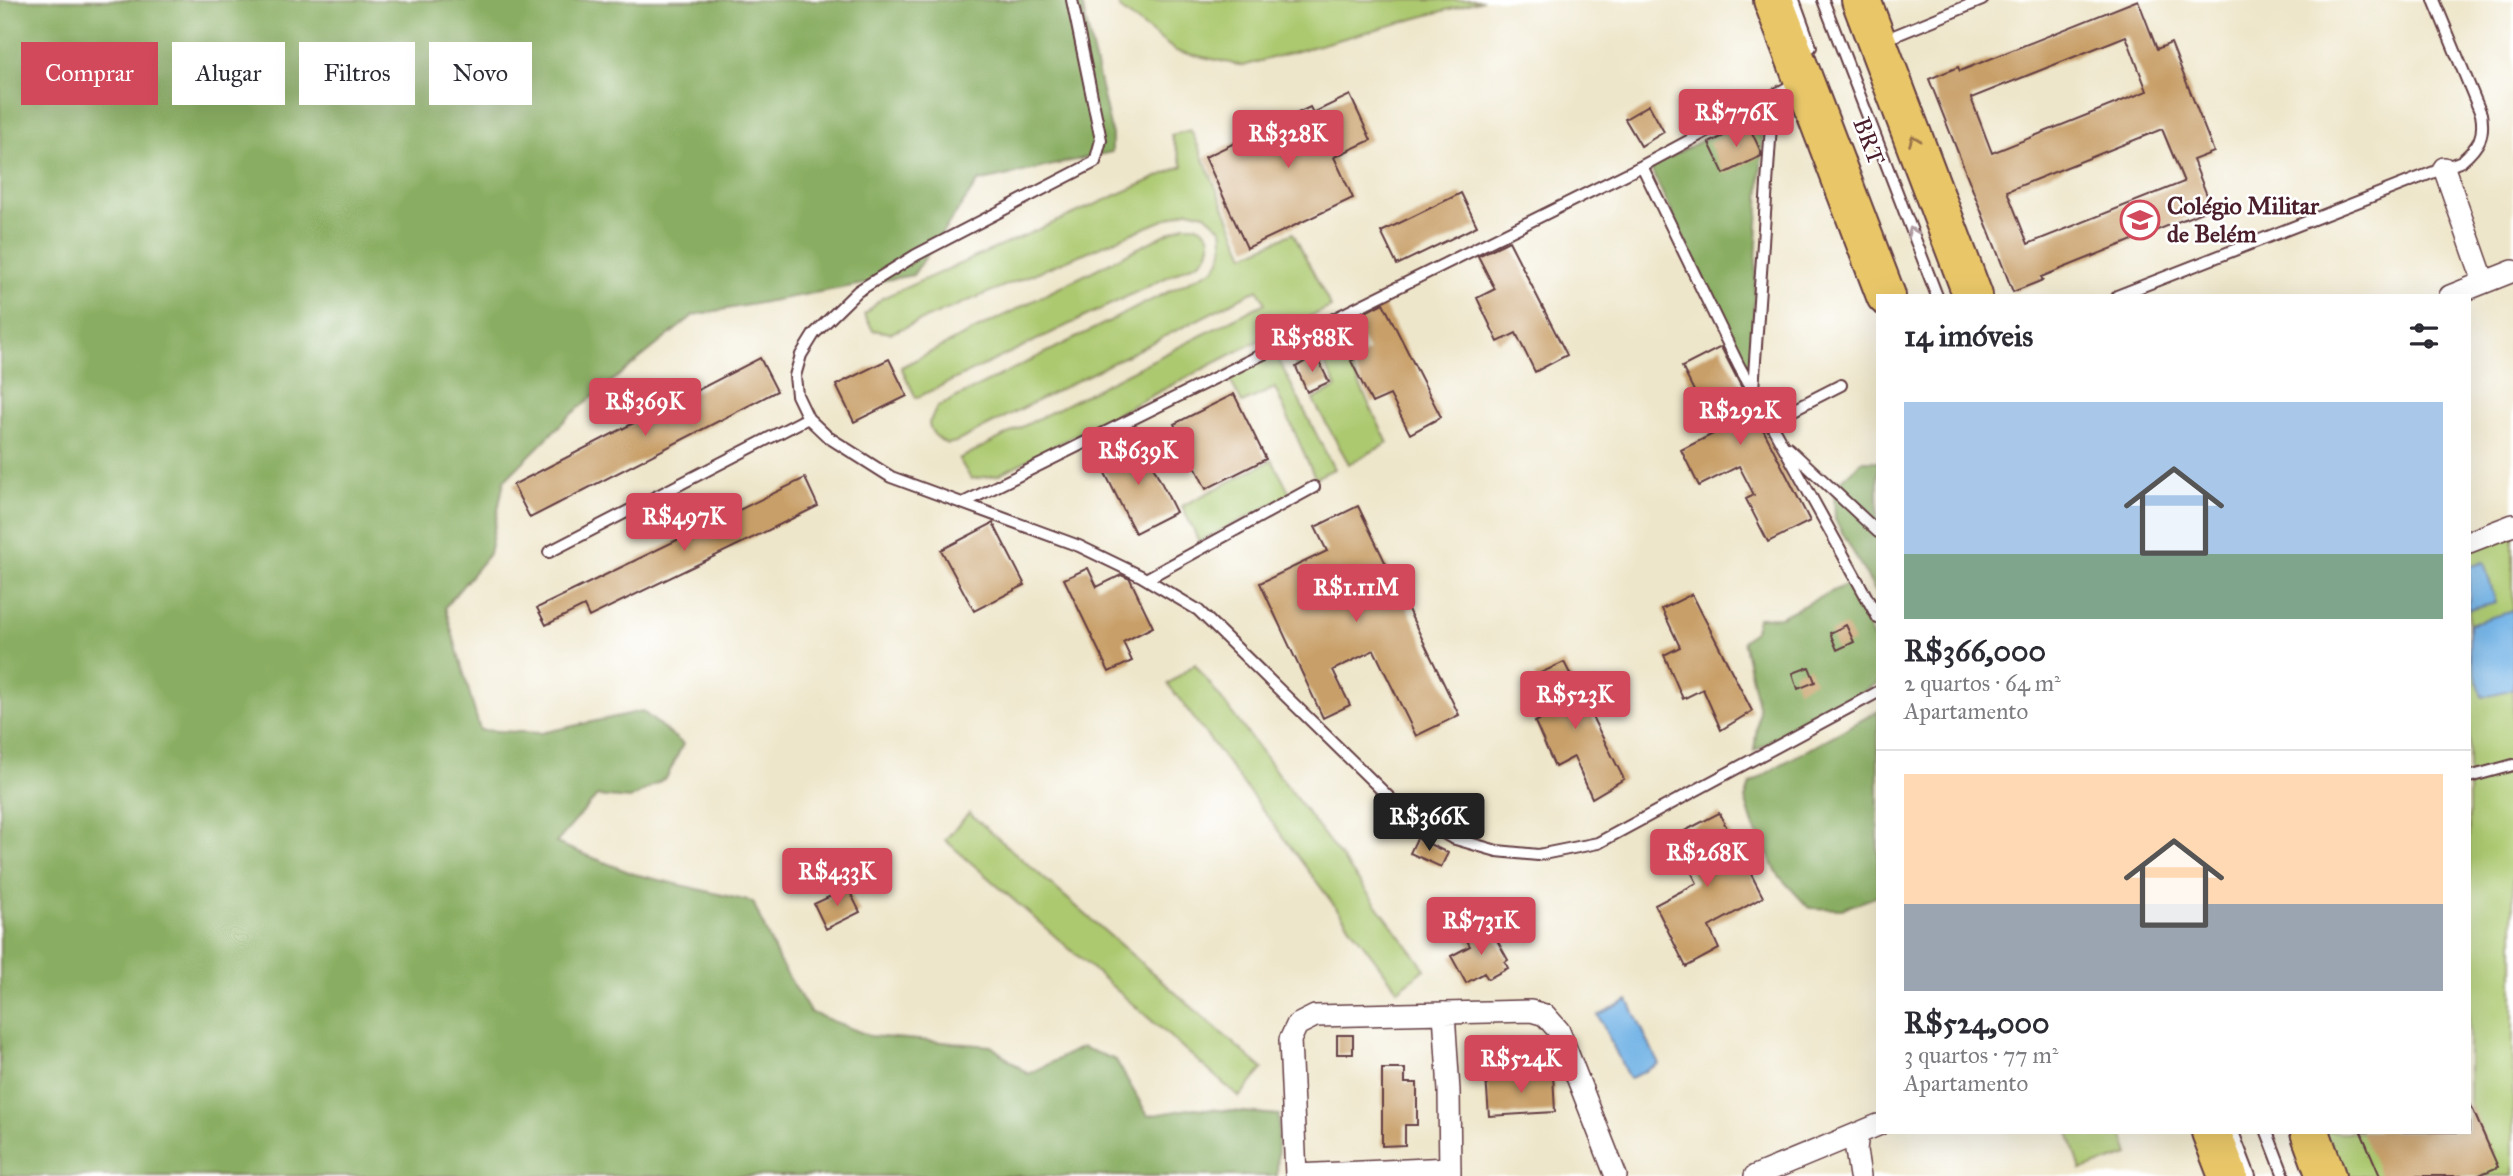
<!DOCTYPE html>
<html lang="pt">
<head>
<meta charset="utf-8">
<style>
  :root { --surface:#fff; --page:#f2f2f3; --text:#2b2b33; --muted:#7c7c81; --line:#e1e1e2; --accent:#d1495b }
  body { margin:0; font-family:"IM FELL Great Primer",serif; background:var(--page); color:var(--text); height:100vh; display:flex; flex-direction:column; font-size:26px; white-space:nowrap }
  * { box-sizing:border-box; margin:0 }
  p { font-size:23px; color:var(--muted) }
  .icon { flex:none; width:38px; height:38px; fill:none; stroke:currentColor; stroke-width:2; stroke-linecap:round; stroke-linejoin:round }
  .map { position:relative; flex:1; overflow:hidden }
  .drawer { position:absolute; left:1876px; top:294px; width:595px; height:840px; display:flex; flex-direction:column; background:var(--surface); border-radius:0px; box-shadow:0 7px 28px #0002 }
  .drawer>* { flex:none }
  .guide { position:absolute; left:21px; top:42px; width:665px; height:63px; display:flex; gap:14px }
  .price { position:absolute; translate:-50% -60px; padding:0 16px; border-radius:7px; background:var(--accent); color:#fff; font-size:23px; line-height:46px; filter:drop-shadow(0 2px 4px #0008) }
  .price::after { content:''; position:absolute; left:50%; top:42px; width:21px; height:16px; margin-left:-10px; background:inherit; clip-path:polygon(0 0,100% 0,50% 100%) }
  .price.selected { background:#222; color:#fff }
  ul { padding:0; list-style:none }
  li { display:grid; align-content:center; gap:14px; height:371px; padding:0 28px }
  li+li { border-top:2px solid var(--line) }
  li span { display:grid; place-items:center; height:217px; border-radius:0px; color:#555 }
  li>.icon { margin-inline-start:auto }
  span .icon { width:126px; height:126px; fill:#fffc; stroke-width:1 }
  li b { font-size:30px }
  h2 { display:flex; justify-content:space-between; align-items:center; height:84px; padding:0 28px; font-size:30px }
  .chip { padding:0 24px; border-radius:0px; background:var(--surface); box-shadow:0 7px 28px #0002; font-size:24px; line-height:63px }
  .chip.selected { background:var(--accent); color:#fff }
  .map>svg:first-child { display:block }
  .green { fill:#acc970; stroke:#7b744e; stroke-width:2 }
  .forest { fill:#89ad62; stroke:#6a6646; stroke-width:2 }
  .water { fill:#72b3e6; stroke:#5e6988; stroke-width:2 }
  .building { fill:#c89f68; fill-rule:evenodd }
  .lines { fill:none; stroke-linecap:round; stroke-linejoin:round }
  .lane-casing { stroke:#633d43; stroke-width:14 }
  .street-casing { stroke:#633d43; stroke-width:24 }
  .highway-casing { stroke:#633d43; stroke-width:42 }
  .lane { stroke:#fff; stroke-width:10 }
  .street { stroke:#fff; stroke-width:21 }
  .highway { stroke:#e9c769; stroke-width:38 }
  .oneway { stroke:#9a734a }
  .oneway2 { stroke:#ae9aa0 }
  .labels { text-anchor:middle; stroke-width:5; stroke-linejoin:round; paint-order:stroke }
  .street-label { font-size:24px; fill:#4a1f2b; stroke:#fff }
  .poi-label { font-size:24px; font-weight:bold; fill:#4a1f2b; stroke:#fff; text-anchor:start }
</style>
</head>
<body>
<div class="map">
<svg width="2513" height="1176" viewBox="0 0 2513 1176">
  <rect width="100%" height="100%" fill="#fff"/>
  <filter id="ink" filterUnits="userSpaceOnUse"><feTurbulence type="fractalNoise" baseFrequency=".0143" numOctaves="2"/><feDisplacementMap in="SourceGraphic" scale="14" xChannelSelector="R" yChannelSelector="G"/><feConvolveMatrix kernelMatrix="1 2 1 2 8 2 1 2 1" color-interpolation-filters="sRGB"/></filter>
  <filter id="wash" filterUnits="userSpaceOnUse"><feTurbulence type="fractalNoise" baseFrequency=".00686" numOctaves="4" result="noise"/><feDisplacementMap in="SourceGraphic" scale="28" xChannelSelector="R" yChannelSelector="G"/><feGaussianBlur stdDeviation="1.57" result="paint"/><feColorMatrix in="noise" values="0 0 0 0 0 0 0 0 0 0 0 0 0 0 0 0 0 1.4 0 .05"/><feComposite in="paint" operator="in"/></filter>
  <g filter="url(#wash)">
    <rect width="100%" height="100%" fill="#eee6ca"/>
    <path class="green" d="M 1117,0 L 1483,0 L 1243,66 L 1176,51 L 1120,9 Z
      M 1191,130 L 1245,255 L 1293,233 L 1331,307 L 1267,336 L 998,475 L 971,479 L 959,459 L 1265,303 L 1258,289 L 956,442 L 947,444 C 937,438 931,434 929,423 L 937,407 L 1214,269 C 1225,255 1224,246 1222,229 L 1205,214 L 1188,210 L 891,333 L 873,330 L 864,315 L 882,298 L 1183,166 L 1171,135 Z
      M 1184,225 C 1189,225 1196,224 1201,227 C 1215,235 1211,252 1201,261 L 916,398 L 901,367 Z
      M 1338,323 L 1340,345 L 1388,443 L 1349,464 L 1313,400 L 1337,387 L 1320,355 L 1296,367 L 1291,349 Z
      M 1271,345 L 1334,469 L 1315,478 L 1275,388 L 1242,403 L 1226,372 Z
      M 1272,460 L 1291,495 L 1199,542 L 1182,506 Z
      M 2513,528 L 2513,1176 L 2328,1176 L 2311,1132 L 2469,1132 L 2469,545 Z
      M 1195,664 L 1425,969 L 1398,990 L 1168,684 Z
      M 969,813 L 1263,1069 L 1239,1097 L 945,840 Z
      M 2069,1132 L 2122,1132 L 2129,1155 L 2081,1170 Z"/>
    <path class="forest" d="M 0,0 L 1081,0 L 1112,135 L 1112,152 L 978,182 L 913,275 L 694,315 L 569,416 L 504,481 L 489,554 L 445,607 L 480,730 L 541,733 L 642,711 L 683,744 L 667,777 L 630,799 L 597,796 L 556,843 L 634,874 L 753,902 L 779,961 L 810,1012 L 870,1036 L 991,1046 L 1028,1074 L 1082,1047 L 1116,1060 L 1148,1116 L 1194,1108 L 1279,1115 L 1277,1176 L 0,1176 Z
      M 1764,109 L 1750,378 L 1650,167 Z
      M 1862,461 L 1878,461 L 1878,596 L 1835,520 L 1834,487 Z
      M 1849,583 L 1878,649 L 1878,683 L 1754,751 L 1759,710 L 1743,641 L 1755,630 L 1758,618 L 1780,617 Z
      M 1878,711 L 1878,896 L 1842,909 L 1809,908 L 1779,876 L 1754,828 L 1745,799 L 1750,784 L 1778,766 Z"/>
    <path class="water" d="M 2484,562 L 2496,603 L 2469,610 L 2469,567 Z
      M 2513,611 L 2513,689 L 2482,697 L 2469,650 L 2469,624 Z
      M 1628,1000 L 1659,1064 L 1629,1079 L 1598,1015 Z"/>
    <g id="blocks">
      <path class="building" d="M 2138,0 L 2157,49 L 2171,43 L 2214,152 L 2193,160 L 2212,208 L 2041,277 L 2043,280 L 2013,292 L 1929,79 L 1958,67 L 1960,71 ZM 2126,36 L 2147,91 L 1992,153 L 1971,98 ZM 2162,129 L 2184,182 L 2028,244 L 2007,191 Z
        M 1350,95 L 1371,140 L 1334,157 L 1353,198 L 1247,248 L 1205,157 L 1310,107 L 1313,113 Z
        M 1649,105 L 1664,132 L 1641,146 L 1625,119 Z
        M 1748,124 L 1761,152 L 1761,156 L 1724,174 L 1709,143 Z
        M 1461,193 L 1477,226 L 1397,265 L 1381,232 Z
        M 1509,241 L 1567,355 L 1535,372 L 1516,333 L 1498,342 L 1477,298 L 1495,289 L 1478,256 Z
        M 1383,303 L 1441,417 L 1410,434 L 1390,395 L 1372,403 L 1351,361 L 1369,351 L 1352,319 Z
        M 1721,347 L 1810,521 L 1768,542 L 1746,499 L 1754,495 L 1739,466 L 1699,486 L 1681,450 L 1715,433 L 1682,367 Z
        M 1316,355 L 1329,382 L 1307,392 L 1296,367 Z
        M 760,358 L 777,391 L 530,518 L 513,485 Z
        M 889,359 L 907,396 L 854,422 L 836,385 Z
        M 1234,394 L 1266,459 L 1206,489 L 1174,424 Z
        M 1141,442 L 1176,512 L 1135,533 L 1100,463 Z
        M 805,478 L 818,506 L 589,617 L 584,606 L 546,625 L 537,608 Z
        M 1358,506 L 1459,715 L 1416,736 L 1374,650 L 1333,670 L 1350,705 L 1323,718 L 1260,583 L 1327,551 L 1315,527 Z
        M 993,523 L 1025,585 L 974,611 L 941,550 Z
        M 1088,568 L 1097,587 L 1121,575 L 1130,579 L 1153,627 L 1123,642 L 1132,661 L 1109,672 L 1064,579 Z
        M 1692,594 L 1752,711 L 1721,730 L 1703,689 L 1683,699 L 1664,655 L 1680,647 L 1662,609 Z
        M 1846,625 L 1854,642 L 1837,650 L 1830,633 Z
        M 1564,662 L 1624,779 L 1592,798 L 1574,757 L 1555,767 L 1535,722 L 1552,714 L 1534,676 Z
        M 1809,667 L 1815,682 L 1798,689 L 1793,673 Z
        M 1719,813 L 1763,897 L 1709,927 L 1719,949 L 1686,967 L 1655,905 L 1697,883 L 1673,837 Z
        M 1417,838 L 1448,853 L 1441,867 L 1410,853 Z
        M 848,888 L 860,912 L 826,929 L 814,904 Z
        M 1486,928 L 1489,935 L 1493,933 L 1508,960 L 1505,962 L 1508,968 L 1488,979 L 1484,973 L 1466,983 L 1451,956 L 1470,946 L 1466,939 Z
        M 1337,1035 L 1353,1035 L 1353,1054 L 1337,1054 Z
        M 1382,1069 L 1405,1069 L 1405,1083 L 1417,1083 L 1417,1125 L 1405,1125 L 1405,1145 L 1382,1146 Z
        M 1553,1074 L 1555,1112 L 1489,1116 L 1486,1078 Z
        M 2469,1101 L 2498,1167 L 2477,1176 L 2380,1176 L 2361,1132 L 2469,1132 Z"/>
    </g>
  </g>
  <g filter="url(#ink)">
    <use href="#blocks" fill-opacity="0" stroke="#633d43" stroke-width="2"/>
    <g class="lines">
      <defs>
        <path id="lane" d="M 1794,0 L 1811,47
          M 1823,0 L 1937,296
          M 1884,40 L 1982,0
          M 1642,166 L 1739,366 L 1878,618
          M 2117,296 L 2462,161 C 2479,146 2485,136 2481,114 L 2434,0
          M 1753,390 L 1773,96
          M 808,418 L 797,395 L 795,376 L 801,355 L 814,334 L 858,291 L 916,255 L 1095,162 L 1101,140 L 1072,0
          M 1770,421 L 1841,385
          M 1788,448 L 1878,532
          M 963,503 L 1642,166 L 1798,82
          M 549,552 L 808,418 L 828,437 L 891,477 L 1079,546 L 1141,576 L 1198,610 L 1401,809 L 1452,838 L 1497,851 L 1538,855 L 1598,843 L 1878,692
          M 1146,579 L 1314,487
          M 2469,777 L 2513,765
          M 2233,1132 L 2250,1176
          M 2267,1132 L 2284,1176"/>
        <path id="street" d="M 2444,168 L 2484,282
          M 2450,296 L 2513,271
          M 2469,542 L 2513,525
          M 1444,1013 L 1449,1091 L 1450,1176
          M 1858,1133 L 1856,1150 L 1860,1176
          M 1450,1168 L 1296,1175 L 1290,1040 L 1297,1025 L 1315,1016 L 1531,1011 L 1545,1015 L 1559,1031 L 1616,1176
          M 1755,1176 L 1878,1125"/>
        <path id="highway" d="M 1773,0 L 1886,296
          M 1861,0 L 1973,296
          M 2211,1132 L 2228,1176
          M 2310,1132 L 2326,1176"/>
      </defs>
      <use href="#lane" class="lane-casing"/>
      <use href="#street" class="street-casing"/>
      <use href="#highway" class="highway-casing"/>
      <use href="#lane" class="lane"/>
      <use href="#street" class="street"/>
      <use href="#highway" class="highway"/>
    </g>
    <defs><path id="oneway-chevron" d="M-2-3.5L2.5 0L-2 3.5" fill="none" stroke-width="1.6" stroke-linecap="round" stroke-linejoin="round" transform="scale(1.75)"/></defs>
    <use class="oneway" href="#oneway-chevron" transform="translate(1914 140) rotate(-111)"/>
    <use class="oneway2" href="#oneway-chevron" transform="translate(1912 232) rotate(-112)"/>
  </g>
  <defs>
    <symbol id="school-ring" viewBox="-11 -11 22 22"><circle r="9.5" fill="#fff" stroke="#d1495b" stroke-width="1.5"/><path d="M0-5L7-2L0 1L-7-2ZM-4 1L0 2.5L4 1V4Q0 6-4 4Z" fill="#d1495b"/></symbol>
  </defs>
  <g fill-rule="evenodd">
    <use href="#school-ring" x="2118" y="198" width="44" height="44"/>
  </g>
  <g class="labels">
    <g class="street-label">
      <text transform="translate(1869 141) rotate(69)" y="8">BRT</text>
    </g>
    <g class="poi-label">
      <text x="2167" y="214">Colégio Militar<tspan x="2167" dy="28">de Belém</tspan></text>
    </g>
  </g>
</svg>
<b class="price" style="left:1736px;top:149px">R$776K</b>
<b class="price" style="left:1288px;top:170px">R$328K</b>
<b class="price" style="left:1312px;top:374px">R$588K</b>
<b class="price" style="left:645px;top:438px">R$369K</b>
<b class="price" style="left:1740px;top:447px">R$292K</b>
<b class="price" style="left:1138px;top:487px">R$639K</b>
<b class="price" style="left:684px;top:553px">R$497K</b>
<b class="price" style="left:1356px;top:624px">R$1.11M</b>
<b class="price" style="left:1575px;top:731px">R$523K</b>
<b class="price selected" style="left:1429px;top:853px">R$366K</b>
<b class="price" style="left:1707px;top:889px">R$268K</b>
<b class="price" style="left:837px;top:908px">R$433K</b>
<b class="price" style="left:1481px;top:957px">R$731K</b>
<b class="price" style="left:1521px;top:1095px">R$524K</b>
<div class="guide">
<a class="chip selected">Comprar</a>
<a class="chip">Alugar</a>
<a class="chip">Filtros</a>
<a class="chip">Novo</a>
</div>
<section class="drawer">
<h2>14 imóveis<svg class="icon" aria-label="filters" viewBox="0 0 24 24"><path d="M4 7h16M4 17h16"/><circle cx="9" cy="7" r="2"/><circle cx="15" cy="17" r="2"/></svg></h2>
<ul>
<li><span style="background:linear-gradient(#a9c7e8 70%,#7fa58c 0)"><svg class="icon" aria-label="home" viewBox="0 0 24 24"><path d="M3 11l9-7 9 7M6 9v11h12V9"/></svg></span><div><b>R$366,000</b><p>2 quartos · 64 m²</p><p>Apartamento</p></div></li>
<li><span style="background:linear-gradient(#ffd9b3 60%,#9aa5b1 0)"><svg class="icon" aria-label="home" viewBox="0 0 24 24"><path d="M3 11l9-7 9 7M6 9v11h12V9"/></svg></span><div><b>R$524,000</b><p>3 quartos · 77 m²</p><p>Apartamento</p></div></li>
</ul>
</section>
</div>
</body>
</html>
